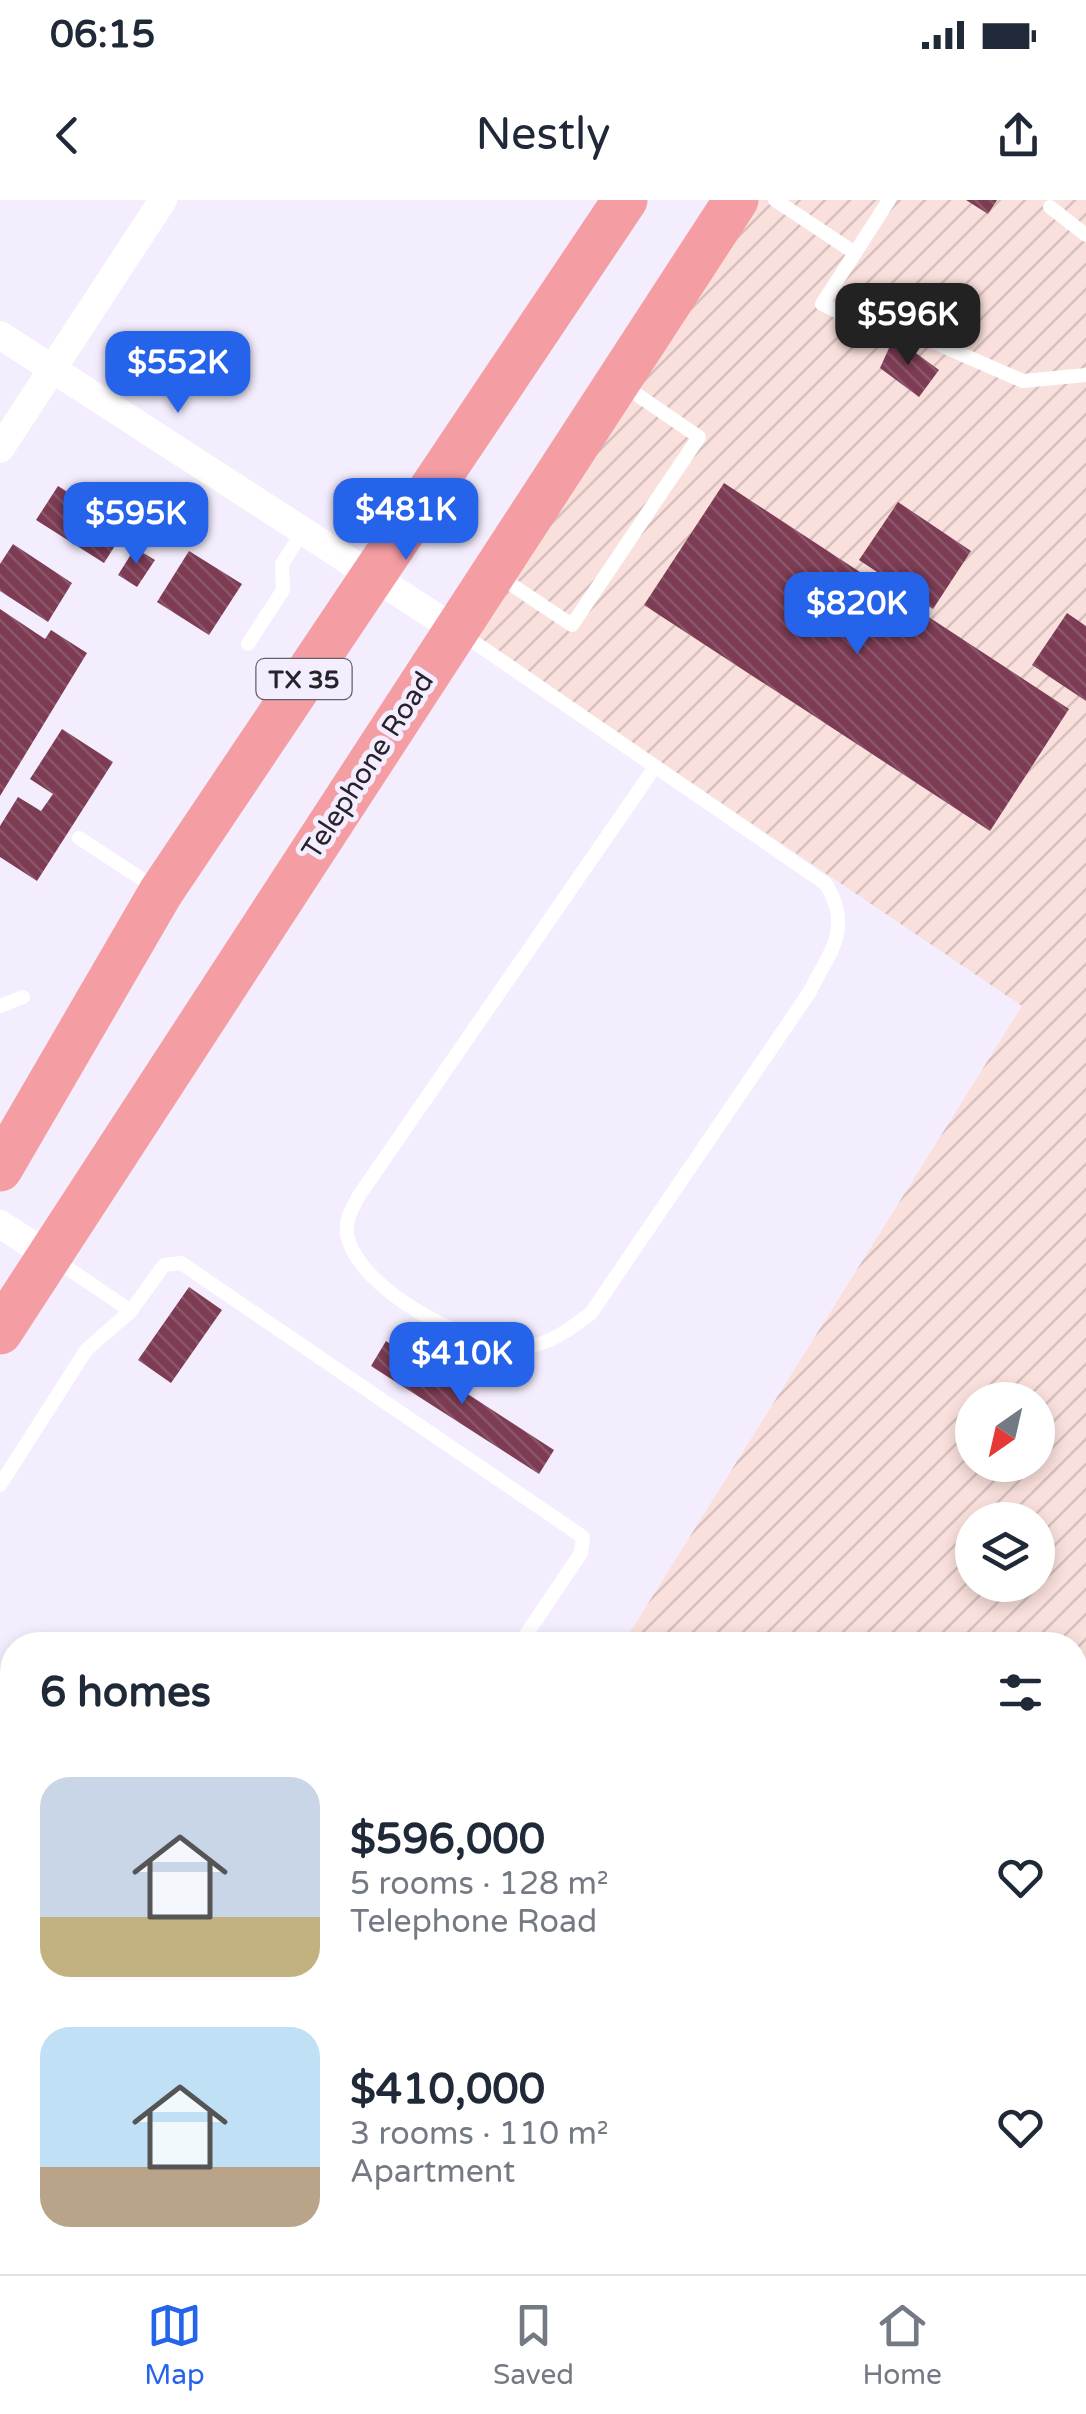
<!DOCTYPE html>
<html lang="en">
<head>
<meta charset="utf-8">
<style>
  :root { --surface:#fff; --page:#f2f2f3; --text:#1f2937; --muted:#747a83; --line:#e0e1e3; --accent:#2563eb }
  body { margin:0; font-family:"Varela Round",sans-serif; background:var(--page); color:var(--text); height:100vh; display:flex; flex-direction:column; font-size:38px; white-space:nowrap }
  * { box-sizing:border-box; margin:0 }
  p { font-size:32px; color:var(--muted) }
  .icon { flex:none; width:55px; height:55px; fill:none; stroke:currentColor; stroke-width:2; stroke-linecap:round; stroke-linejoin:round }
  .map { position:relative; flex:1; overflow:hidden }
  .panel { position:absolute; left:0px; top:1432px; width:1088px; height:642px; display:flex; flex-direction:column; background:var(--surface); border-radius:40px 40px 0 0; box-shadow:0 5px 15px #0003 }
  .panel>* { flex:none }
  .needle { width:65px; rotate:214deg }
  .fabs { position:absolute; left:955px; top:1182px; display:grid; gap:20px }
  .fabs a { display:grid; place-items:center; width:100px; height:100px; border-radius:50%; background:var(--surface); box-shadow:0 5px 15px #0003; font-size:50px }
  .price { position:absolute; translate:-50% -85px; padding:0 22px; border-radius:20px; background:var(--accent); color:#fff; font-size:32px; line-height:65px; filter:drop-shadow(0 2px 5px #0008) }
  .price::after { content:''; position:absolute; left:50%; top:60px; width:30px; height:22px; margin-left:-15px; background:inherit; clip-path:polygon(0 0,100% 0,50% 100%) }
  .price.active { background:#222; color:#fff }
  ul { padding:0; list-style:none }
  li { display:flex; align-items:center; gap:30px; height:250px; padding:0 40px }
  li span { display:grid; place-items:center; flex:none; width:280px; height:200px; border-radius:30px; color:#555 }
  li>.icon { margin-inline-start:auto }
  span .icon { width:120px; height:120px; fill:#fffc; stroke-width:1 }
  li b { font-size:42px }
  h2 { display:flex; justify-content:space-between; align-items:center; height:120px; padding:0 40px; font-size:42px }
  .status { display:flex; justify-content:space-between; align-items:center; height:70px; padding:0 50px; background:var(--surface); direction:ltr }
  .status svg { height:28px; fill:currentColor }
  header { display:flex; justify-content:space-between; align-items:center; height:130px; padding:0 40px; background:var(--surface); font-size:45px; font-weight:600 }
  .tab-bar { display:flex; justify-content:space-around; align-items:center; height:140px; border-top:2px solid var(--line); background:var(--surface); font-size:28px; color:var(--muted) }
  .tab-bar a { display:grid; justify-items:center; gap:5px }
  .tab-bar .active { color:var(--accent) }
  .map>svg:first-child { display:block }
  .industrial { fill:url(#industrial-furrows); fill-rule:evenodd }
  .water { fill:#8fb5ef }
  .building { fill:url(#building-back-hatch) }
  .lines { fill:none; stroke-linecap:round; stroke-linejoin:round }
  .lane { stroke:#fff; stroke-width:14 }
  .street { stroke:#fff; stroke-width:28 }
  .primary { stroke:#f49da3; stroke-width:45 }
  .labels { text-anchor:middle; stroke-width:10; stroke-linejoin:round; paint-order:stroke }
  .shield { fill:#f4edfd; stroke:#645f6b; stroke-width:2.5 }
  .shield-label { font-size:25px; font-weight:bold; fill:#27222c }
  .street-label { font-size:28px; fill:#27222c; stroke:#f4edfd }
</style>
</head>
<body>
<div class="status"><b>06:15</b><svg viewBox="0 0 49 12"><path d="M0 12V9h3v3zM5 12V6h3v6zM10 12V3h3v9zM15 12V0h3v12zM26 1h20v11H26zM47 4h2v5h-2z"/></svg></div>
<header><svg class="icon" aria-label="back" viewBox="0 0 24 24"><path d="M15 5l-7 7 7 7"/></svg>Nestly<svg class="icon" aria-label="share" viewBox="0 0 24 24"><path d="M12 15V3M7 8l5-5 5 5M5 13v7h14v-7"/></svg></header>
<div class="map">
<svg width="1086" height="2074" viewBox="0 0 1086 2074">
  <defs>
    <pattern id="industrial-furrows" width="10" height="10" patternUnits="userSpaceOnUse" patternTransform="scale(2.5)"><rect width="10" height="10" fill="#fae0dc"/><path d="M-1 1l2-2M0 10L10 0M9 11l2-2" fill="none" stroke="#d6c0bd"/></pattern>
    <pattern id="building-back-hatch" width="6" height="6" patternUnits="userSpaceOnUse" patternTransform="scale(2.5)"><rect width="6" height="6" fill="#7d3c54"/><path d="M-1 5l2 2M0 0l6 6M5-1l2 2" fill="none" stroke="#8a566a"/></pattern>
  </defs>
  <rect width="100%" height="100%" fill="#f4edfd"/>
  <path class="industrial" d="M 755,0 L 1086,0 L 1086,2074 L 228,2074 L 235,2062 L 1075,2062 L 1075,1445 L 622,1445 L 1022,806 L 470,433 ZM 972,1200 L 1038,1200 L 1038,1265 L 972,1265 ZM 972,1320 L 1038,1320 L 1038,1385 L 972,1385 Z"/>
  <path class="water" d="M 1075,2048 L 1086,2074 L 963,2074 L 976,2063 L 1075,2062 Z"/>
  <path class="building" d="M 966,0 L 997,0 L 988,14 Z
    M 894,137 L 939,170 L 919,197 L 880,168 Z
    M 724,283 L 1069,509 L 990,631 L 644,405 Z
    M 58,286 L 97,310 L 101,304 L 130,322 L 104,363 L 36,320 Z
    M 898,302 L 971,351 L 933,409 L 859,360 Z
    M 13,344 L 72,383 L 48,422 L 0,391 L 0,364 Z
    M 135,348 L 155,360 L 137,387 L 118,375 Z
    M 189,351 L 242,384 L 209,435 L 157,402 Z
    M 0,409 L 45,439 L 51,430 L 87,453 L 0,596 Z
    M 1067,413 L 1086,426 L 1086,501 L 1032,465 Z
    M 62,529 L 113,562 L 37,681 L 0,657 L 0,626 L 18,597 L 41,611 L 53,594 L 30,579 Z
    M 189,1087 L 222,1110 L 171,1183 L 138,1160 Z
    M 386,1141 L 554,1250 L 539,1274 L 371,1166 Z"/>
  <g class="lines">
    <path class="lane" d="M 775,0 L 855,53 L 889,0
      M 1050,7 L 1086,35
      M 855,53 L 822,104 L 853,119 L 890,123 L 1023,181 L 1086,175
      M 497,375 L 572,425 L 699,237 L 623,185
      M 461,433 L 826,684 C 853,729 830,751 809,793 L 591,1113 C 572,1128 548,1146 522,1147 C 470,1148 357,1090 347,1034 C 345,1020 352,1009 358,997 L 655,567
      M 248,444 L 283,390 L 282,364 L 303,331
      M 79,638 L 157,689
      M 0,806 L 23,797
      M 54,1059 L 131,1111
      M 0,1285 L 87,1149 L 131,1111 L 164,1065 L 181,1063 L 583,1337 L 581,1353 L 519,1445
      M 0,1712 L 12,1721
      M 1075,1902 L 1086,1909"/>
    <path class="street" d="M 0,135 L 456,430
      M 0,249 L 163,0
      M 0,1024 L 49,1056
      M 1075,1713 L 1086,1696
      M 840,2074 L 847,2062"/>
    <path class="primary" d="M 0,969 L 161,692 L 625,0
      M 0,1132 L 736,0"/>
  </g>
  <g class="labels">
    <rect class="shield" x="256.5" y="459" width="95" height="40" rx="8"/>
    <g class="shield-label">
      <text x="304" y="488">TX 35</text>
    </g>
    <g class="street-label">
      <text transform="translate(367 565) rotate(-57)" y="10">Telephone Road</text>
    </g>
  </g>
</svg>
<div class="fabs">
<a><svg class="needle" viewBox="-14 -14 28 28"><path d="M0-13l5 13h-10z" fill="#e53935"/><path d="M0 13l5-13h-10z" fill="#747a83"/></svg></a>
<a><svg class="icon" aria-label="layers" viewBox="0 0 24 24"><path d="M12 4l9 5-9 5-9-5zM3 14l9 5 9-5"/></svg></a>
</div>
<b class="price active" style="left:908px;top:168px">$596K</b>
<b class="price" style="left:178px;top:216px">$552K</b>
<b class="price" style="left:406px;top:363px">$481K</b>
<b class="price" style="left:136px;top:367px">$595K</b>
<b class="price" style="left:857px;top:457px">$820K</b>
<b class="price" style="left:462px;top:1207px">$410K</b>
<section class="panel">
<h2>6 homes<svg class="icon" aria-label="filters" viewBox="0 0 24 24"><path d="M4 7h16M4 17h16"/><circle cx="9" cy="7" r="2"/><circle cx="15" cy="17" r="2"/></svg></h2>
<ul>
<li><span style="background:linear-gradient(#c9d6e8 70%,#c2b280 0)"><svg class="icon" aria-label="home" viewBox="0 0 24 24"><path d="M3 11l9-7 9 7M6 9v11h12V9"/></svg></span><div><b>$596,000</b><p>5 rooms · 128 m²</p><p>Telephone Road</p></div><svg class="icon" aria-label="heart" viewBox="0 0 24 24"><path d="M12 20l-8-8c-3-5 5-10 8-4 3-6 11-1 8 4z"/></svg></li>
<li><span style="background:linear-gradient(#bfe0f5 70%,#b9a48a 0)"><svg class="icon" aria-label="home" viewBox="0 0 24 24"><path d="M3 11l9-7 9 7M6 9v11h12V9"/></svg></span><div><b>$410,000</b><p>3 rooms · 110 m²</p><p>Apartment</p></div><svg class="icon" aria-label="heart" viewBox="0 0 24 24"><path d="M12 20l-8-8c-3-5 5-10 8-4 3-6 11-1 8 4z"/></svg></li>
</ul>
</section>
</div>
<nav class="tab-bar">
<a class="active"><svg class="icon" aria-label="map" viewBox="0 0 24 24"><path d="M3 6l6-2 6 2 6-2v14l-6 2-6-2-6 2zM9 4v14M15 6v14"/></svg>Map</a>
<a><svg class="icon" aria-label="saved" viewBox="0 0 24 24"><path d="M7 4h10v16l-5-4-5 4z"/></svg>Saved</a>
<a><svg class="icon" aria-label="home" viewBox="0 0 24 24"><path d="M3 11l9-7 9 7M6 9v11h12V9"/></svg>Home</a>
</nav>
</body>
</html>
